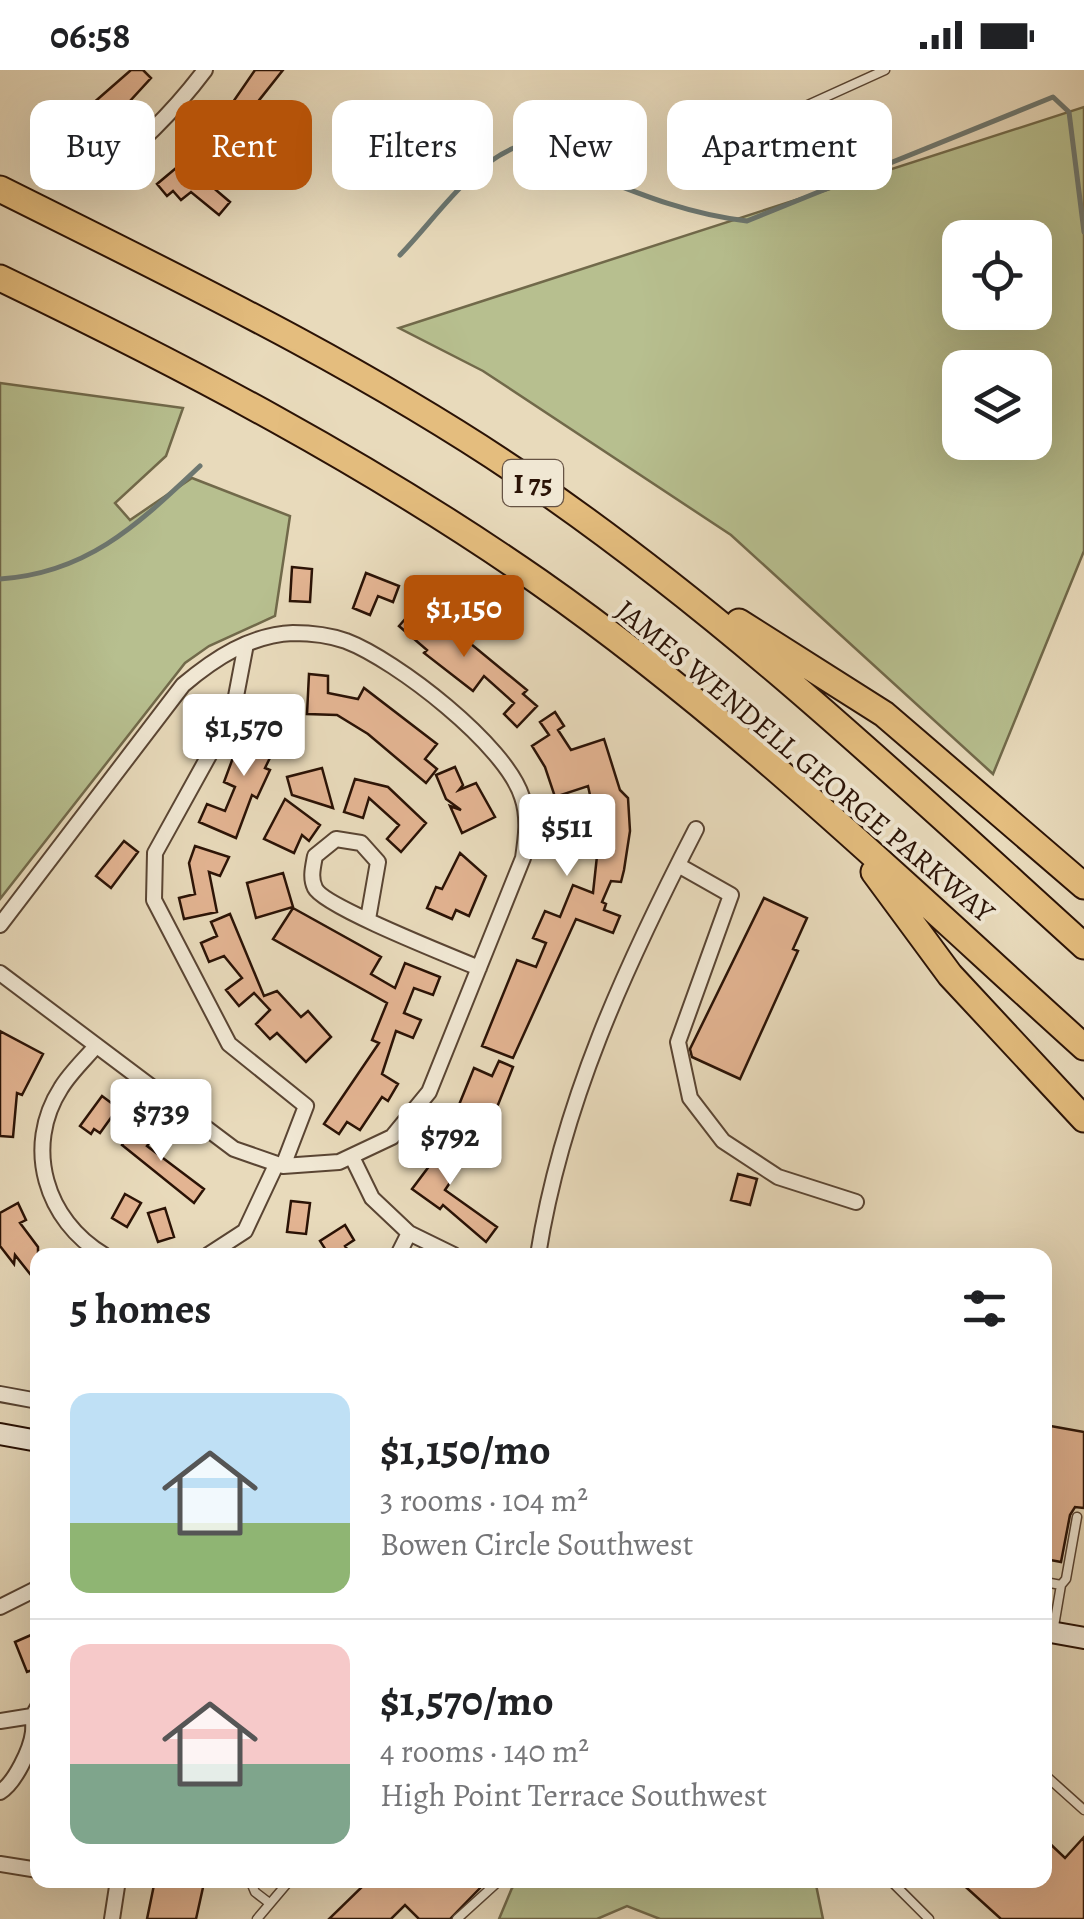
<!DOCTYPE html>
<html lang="en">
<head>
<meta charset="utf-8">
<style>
  :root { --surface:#fff; --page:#f6f6f6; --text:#202124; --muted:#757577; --line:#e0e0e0; --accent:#b45309 }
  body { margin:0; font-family:Alegreya,serif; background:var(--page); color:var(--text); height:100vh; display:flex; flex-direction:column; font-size:38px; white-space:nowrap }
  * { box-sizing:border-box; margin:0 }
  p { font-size:32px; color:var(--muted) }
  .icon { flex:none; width:55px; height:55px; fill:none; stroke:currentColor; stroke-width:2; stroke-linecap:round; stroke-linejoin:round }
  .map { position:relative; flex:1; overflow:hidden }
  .drawer { position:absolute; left:30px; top:1178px; width:1022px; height:640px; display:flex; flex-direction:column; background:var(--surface); border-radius:20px; box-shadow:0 10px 40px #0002 }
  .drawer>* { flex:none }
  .hud { position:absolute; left:30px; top:30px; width:1025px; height:90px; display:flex; gap:20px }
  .fabs { position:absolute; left:942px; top:150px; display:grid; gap:20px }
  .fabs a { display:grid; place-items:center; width:110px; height:110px; border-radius:20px; background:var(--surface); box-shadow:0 10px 40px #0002; font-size:50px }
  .price { position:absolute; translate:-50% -85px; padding:0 22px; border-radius:10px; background:#fff; color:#222; font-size:32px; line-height:65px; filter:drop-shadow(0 2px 5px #0008) }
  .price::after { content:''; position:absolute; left:50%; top:60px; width:30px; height:22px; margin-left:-15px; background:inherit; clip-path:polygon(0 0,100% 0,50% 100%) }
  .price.on { background:var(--accent); color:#fff }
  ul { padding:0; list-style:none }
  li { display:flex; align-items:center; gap:30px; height:250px; padding:0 40px }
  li+li { border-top:2px solid var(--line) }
  li span { display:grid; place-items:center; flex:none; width:280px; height:200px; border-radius:20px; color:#555 }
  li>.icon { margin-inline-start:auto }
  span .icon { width:120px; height:120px; fill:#fffc; stroke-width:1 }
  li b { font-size:42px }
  h2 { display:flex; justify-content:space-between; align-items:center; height:120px; padding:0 40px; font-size:42px }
  .pill { padding:0 35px; border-radius:20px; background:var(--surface); box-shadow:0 10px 40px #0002; font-size:35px; line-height:90px }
  .pill.on { background:var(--accent); color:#fff }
  .status { display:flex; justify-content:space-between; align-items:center; height:70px; padding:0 50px; background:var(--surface); direction:ltr }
  .status svg { height:28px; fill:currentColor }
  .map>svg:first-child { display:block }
  .green { fill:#b7bf8f; stroke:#71694a; stroke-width:2.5; fill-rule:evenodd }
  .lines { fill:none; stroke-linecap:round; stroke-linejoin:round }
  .stream { stroke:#6d7770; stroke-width:5 }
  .building { fill:#e3b492; stroke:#2b1306; stroke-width:2.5 }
  .lane-casing { stroke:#5a4533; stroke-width:11 }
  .street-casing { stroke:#5a4533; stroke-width:18 }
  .secondary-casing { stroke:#2b1306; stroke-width:24 }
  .highway-casing { stroke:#2b1306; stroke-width:29 }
  .lane { stroke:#f0e7d3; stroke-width:8 }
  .street { stroke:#f0e7d3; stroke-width:14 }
  .secondary { stroke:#f0e7d3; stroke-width:20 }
  .highway { stroke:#e4bd7e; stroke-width:25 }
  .labels { text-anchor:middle; stroke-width:8; stroke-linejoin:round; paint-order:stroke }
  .shield { fill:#f0e7d3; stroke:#665344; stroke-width:2.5 }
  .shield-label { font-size:28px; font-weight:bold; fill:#2b1306 }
  .street-label { font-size:30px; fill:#2b1306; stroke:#f0e7d3 }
</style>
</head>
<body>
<div class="status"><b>06:58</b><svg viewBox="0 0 49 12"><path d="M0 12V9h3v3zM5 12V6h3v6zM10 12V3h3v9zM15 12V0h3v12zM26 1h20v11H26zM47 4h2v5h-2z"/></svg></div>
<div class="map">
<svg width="1084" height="1849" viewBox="0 0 1084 1849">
  <rect width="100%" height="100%" fill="#e8dabb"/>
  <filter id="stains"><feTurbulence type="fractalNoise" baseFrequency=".002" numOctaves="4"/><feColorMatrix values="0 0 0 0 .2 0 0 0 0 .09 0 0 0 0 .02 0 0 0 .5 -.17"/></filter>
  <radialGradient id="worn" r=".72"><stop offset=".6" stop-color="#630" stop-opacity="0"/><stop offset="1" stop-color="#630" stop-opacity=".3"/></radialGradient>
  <path class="green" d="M 1084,37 L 1084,481 L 993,704 L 731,465 L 483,301 L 399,258 ZM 960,168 L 1035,168 L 1035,242 L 960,242 ZM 960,298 L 1035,298 L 1035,372 L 960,372 Z
    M 0,313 L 183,338 L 166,386 L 115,433 L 130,450 L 192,408 L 290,446 L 275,546 L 209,576 L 185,593 L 0,829 Z
    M 520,1810 L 815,1810 L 823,1849 L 660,1849 L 627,1836 L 597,1849 L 499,1849 L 512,1818 Z"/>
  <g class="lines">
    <path class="stream" d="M 400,185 C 436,148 469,96 516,77 C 596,102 660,141 747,151 L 1053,27 L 1069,42 L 1084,162
      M 0,509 C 89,503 139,453 200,396"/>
  </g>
  <path class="building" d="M 131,0 L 143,0 L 151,8 L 118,44 L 94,62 L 90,57 L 45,83 L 38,58 L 60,45 L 67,56 Z
    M 255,0 L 283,0 L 226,72 L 239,81 L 231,93 L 219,84 L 203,109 L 230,132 L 219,145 L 191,122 L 181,130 L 173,121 L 167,126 L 157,114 L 182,93 L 187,99 Z
    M 292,497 L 312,499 L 310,532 L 290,531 Z
    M 366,503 L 399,516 L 393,532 L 378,526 L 370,545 L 353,538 Z
    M 420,532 L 527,620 L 523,624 L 537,636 L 517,657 L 504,644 L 514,633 L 484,606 L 473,621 L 424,583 L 427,580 L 399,556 Z
    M 309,604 L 328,606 L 328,623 L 358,629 L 364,618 L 437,674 L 425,689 L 437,699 L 426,713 L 368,664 L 337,645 L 307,644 Z
    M 555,642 L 564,656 L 558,660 L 571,680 L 604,669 L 620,720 L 628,728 L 630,761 L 624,800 L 621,812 L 611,811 L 602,832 L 606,834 L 604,840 L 620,846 L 613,863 L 576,849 L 513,988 L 482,976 L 517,890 L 536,897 L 546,873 L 533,868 L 545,841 L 560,847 L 573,815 L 593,823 L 597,786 L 605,787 L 607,771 L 603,750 L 596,752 L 588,716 L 555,727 L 545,697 L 532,676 L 549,665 L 540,652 Z
    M 268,651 L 284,659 L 265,698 L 270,700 L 257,728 L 252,725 L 236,768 L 199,752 L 207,734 L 225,741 L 235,717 L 224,712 L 244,658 L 260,666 Z
    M 455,697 L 463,715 L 459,720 L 476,713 L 495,747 L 462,763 L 450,736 L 461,740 L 446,729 L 436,705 Z
    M 322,698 L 333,738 L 292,725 L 287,707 Z
    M 355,709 L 388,717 L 426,753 L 401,782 L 387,769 L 399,755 L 369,728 L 363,748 L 344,742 Z
    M 285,729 L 320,755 L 309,771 L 302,765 L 294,783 L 264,769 Z
    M 124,771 L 138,782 L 111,818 L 96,806 Z
    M 195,776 L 229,787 L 220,806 L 209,802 L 217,842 L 184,849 L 179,828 L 195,824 L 189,793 Z
    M 460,783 L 486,806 L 469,846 L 456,840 L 452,849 L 427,838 L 436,817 L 442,819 Z
    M 283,803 L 293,837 L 256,848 L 247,813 Z
    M 764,828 L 807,848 L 793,879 L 798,881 L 740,1009 L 692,987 L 690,979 Z
    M 293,838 L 381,887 L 371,904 L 395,918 L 405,893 L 440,907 L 433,925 L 414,918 L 404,943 L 421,950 L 413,968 L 396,961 L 382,1004 L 398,1014 L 388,1031 L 382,1027 L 360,1060 L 347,1052 L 339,1064 L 324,1054 L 379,973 L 372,970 L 387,933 L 273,869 Z
    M 230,844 L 264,926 L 277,921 L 301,947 L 308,941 L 331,967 L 306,992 L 277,963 L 270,969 L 256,954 L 270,940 L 254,923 L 239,936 L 226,920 L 242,908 L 224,886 L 209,892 L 201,873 L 217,866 L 211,852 Z
    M 0,961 L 43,984 L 22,1025 L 17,1023 L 13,1067 L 0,1066 Z
    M 499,991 L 513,997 L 486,1065 L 452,1052 L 474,998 L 492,1006 Z
    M 102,1026 L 118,1038 L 100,1063 L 94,1059 L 91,1064 L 80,1056 Z
    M 136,1055 L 154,1067 L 147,1076 L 204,1119 L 194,1133 L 122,1075 Z
    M 444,1066 L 468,1086 L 445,1120 L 497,1157 L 486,1172 L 443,1135 L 440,1139 L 412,1119 L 436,1087 L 431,1082 Z
    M 738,1104 L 757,1109 L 750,1135 L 731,1130 Z
    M 125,1124 L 141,1133 L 127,1157 L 112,1148 Z
    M 291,1131 L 310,1133 L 306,1164 L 287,1162 Z
    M 18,1133 L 26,1150 L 20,1153 L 38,1177 L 38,1214 L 15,1185 L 14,1194 L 0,1176 L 0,1143 Z
    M 165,1138 L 174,1167 L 158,1172 L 148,1143 Z
    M 345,1155 L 354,1170 L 345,1176 L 351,1185 L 329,1185 L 320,1171 Z
    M 1045,1355 L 1084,1362 L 1084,1438 L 1075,1437 L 1070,1445 L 1061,1492 L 1045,1489 Z
    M 38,1562 L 38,1598 L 27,1602 L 15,1572 Z
    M 1084,1767 L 1084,1849 L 1001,1849 L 958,1810 L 1045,1810 L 1045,1769 L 1065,1788 Z
    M 155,1810 L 204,1813 L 196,1849 L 147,1849 Z
    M 369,1810 L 477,1810 L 482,1816 L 450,1849 L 419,1849 L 405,1835 L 391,1849 L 329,1849 Z"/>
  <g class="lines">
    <defs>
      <path id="lane" d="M 777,49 L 885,0
        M 1045,1512 L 1061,1515 L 1053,1562
        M 1061,1515 L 1066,1509 L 1077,1447
        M 1045,1705 L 1084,1740
        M 250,1810 L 255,1822 L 268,1832
        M 890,1810 L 929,1849
        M 257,1849 L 290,1810
        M 457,1849 L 500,1810"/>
      <path id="street" d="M 93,111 C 137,78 172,44 205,0
        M 246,574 L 233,642 L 155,783 L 154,830 L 229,974 L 306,1036 L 283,1096
        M 678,795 L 731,825 L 678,972 L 690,1028 L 723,1071 L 778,1107 L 856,1132
        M 368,849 L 378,792 L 361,773 L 336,769 L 315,786 C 313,797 310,808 315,818 C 323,836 453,887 479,898
        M 0,855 L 183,615 C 215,588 250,565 293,563 C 310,563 329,565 346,571 C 396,590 506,675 522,727 C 529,747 526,768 523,788 L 429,1022 L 392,1067 L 339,1092 L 283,1096 L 234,1079 L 0,903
        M 96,976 C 85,989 70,1003 61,1018 C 23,1077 46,1151 104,1185
        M 352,1087 L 372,1128 L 409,1163 L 454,1185
        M 208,1185 L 245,1161 L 276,1095
        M 398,1185 L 409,1163
        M 538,1185 C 562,1033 626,895 696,759
        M 0,1324 L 38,1331
        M 0,1537 L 38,1518
        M 0,1651 L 32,1646
        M 0,1722 C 15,1713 31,1679 33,1662 C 34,1650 31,1647 38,1637
        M 0,1794 L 38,1800
        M 112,1849 L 118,1810"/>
      <path id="secondary" d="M 0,1364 L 38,1371
        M 1045,1561 L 1084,1568"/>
      <path id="highway" d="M 0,119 C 180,209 362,296 529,410 C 729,547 904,713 1084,876
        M 0,208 C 187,298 368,393 539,512 C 732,647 909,819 1084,977
        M 739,552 L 884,644 L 1084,816
        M 874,802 L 950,905 L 1084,1049"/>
    </defs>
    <use href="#lane" class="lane-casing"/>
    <use href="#street" class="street-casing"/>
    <use href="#secondary" class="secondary-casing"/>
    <use href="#highway" class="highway-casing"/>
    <use href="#lane" class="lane"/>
    <use href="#street" class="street"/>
    <use href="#secondary" class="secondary"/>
    <use href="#highway" class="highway"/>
  </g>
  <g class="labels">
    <rect class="shield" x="503" y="390" width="60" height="46" rx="8"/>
    <g class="shield-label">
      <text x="533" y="423">I 75</text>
    </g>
    <g class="street-label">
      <text transform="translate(805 691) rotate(40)" y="10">JAMES WENDELL GEORGE PARKWAY</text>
    </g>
  </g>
  <rect width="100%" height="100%" filter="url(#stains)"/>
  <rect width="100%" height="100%" fill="url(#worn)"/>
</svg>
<div class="fabs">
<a><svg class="icon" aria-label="locate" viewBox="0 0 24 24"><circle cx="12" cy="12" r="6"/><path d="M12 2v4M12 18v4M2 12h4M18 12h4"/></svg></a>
<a><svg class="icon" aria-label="layers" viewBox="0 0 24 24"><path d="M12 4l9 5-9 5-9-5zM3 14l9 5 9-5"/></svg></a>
</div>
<b class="price on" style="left:464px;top:590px">$1,150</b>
<b class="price" style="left:244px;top:709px">$1,570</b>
<b class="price" style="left:567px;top:809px">$511</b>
<b class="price" style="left:161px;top:1094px">$739</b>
<b class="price" style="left:450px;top:1118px">$792</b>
<div class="hud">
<a class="pill">Buy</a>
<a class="pill on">Rent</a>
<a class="pill">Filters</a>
<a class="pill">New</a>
<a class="pill">Apartment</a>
</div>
<section class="drawer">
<h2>5 homes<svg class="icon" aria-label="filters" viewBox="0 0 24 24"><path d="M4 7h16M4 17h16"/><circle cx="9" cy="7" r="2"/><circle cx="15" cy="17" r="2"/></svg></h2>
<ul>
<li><span style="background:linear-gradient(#bfe0f5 65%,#8fb573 0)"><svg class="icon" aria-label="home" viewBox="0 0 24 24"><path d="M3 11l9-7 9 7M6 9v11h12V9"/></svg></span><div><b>$1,150/mo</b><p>3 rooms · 104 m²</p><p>Bowen Circle Southwest</p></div></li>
<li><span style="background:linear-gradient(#f6c9c9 60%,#7fa58c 0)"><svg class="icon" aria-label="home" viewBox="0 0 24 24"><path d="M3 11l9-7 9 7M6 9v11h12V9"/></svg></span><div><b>$1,570/mo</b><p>4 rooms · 140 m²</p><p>High Point Terrace Southwest</p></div></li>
</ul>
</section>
</div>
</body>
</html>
